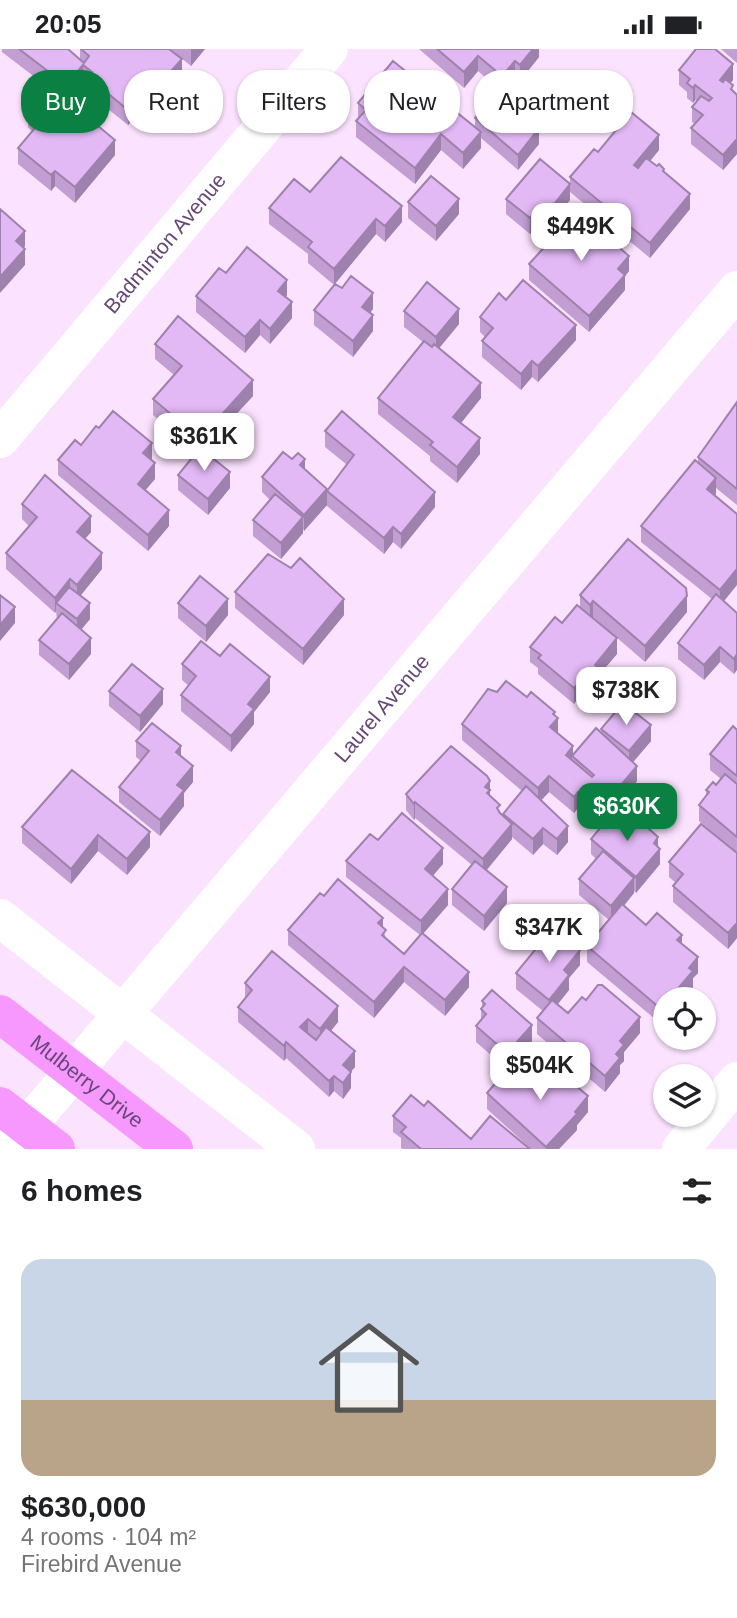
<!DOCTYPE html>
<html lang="en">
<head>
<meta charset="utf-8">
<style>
  :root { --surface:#fff; --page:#f2f2f2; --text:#202124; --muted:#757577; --line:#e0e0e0; --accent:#0b8043 }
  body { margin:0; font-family:Arial,sans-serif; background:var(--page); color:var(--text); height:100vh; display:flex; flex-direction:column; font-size:26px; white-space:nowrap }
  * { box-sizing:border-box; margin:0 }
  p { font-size:23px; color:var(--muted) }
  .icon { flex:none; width:38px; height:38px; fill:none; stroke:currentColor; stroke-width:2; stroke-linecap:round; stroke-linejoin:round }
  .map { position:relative; height:1100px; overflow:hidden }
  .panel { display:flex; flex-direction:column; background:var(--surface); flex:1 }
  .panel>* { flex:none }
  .hud { position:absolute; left:21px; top:21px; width:696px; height:63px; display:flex; gap:14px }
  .buttons { position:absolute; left:653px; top:938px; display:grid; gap:14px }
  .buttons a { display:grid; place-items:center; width:63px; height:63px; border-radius:50%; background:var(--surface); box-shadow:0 2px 5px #0004; font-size:35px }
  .price { position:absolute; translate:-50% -60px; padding:0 16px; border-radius:14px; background:#fff; color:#222; font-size:23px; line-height:46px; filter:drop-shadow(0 2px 4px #0008) }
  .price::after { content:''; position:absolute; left:50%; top:42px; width:21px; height:16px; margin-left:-10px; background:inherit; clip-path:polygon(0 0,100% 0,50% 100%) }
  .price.current { background:var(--accent); color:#fff }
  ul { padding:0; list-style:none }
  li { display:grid; align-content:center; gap:14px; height:371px; padding:0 21px }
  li+li { border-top:2px solid var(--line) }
  li span { display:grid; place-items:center; height:217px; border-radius:21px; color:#555 }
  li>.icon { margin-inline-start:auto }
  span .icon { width:126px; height:126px; fill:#fffc; stroke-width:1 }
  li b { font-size:30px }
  h2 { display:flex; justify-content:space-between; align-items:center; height:84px; padding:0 21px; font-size:30px }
  .tag { padding:0 24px; border-radius:28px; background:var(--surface); box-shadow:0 2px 5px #0004; font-size:24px; line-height:63px }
  .tag.current { background:var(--accent); color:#fff }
  .status { display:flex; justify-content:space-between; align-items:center; height:49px; padding:0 35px; background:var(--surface); direction:ltr }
  .status svg { height:19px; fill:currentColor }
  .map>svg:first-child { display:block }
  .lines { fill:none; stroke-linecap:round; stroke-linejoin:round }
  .minor { stroke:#fff; stroke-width:38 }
  .major { stroke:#f798ff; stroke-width:38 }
  .wall { fill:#c29ed3 }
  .shaded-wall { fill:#9e81ac }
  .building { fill:#e2b8f5; stroke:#9e81ac; stroke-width:2 }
  .labels { text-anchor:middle; stroke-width:7; stroke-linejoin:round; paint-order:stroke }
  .street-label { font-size:21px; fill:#664778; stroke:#fdeaff }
</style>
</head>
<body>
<div class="status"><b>20:05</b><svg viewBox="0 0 49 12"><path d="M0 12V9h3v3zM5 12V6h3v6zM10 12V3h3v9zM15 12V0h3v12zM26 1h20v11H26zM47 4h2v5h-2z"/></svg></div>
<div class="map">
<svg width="737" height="1100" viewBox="0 0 737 1100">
  <rect width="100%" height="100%" fill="#fbe2fe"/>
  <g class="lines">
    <g class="minor">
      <path id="s1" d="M 0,390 L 329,0"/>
      <path d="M 0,869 L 296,1100"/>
      <path id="s2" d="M 8,1100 L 737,241"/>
      <path d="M 681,1100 L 737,1032"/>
    </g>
    <g class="major">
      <path id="s3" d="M 0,965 L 174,1100"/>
      <path d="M 0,1057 L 56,1100"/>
    </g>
  </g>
  <path class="wall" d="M 2,0 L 68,0 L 80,10 L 80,0 L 169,0 L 182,26 L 144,68 L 139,63 L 128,76 L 88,44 L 88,35 L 83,31 L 67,51 L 115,106 L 75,154 L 55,137 L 51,142 L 18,115 L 18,99 L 32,82 L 28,78 L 28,63 L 49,39 L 2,3 Z
    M 170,0 L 205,0 L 191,17 Z
    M 419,0 L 539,0 L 539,8 L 520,32 L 515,28 L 502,43 L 478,22 L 464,39 Z
    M 721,0 L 737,0 L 737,14 Z
    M 679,21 L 733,31 L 730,34 L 733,42 L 737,46 L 737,105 L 723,121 L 691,95 L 691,79 L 695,75 L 692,73 L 692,58 L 697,52 L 695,51 L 693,54 L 687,49 L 687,43 L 679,36 Z
    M 358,54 L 475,79 L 475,69 L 528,70 L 539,95 L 518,121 L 481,89 L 481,99 L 463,120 L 441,101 L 415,135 L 356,88 L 356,72 L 358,69 Z
    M 659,101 L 650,112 L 664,123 L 690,160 L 650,209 L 570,143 L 570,151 L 543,184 L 536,178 L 530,185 L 506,165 L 506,150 L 570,135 L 570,128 L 598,103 Z
    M 310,143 L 402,173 L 385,193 L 376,185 L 334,236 L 308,214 L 308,205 L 269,175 L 269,159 Z
    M 408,153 L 459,165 L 436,192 L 408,169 Z
    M 544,187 L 629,222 L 625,227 L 625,241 L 589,283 L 529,231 L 529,215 L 544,198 Z
    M 287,246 L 286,248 L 292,269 L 270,295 L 260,286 L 245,304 L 196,263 L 196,247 Z
    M 506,251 L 576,291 L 538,333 L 532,328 L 521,341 L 482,308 L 482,292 L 485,288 L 480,283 L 480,268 Z
    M 373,260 L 370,264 L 373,282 L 353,308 L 314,276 L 314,261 Z
    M 404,262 L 459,275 L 439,299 L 481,349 L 461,374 L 480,405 L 457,434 L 430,412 L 430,407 L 378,365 L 378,349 L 423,293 L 404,278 Z
    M 155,295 L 253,347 L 224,378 L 226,396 L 214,410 L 230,439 L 208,466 L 178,441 L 178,426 L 197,403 L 153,366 L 153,350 L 174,326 L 155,310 Z
    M 737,353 L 737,456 L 716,439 L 716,445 L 715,447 L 724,552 L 737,564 L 734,625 L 720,613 L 704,631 L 678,610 L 678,594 L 712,550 L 641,493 L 641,477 L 698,413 L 698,408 Z
    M 325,382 L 435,458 L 401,500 L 393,493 L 384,505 L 327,457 L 327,456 L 304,482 L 303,480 L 303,484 L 281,510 L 253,487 L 253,471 L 270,451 L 262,443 L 262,428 L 305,421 L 327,441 L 346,415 L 325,398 Z
    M 81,396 L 152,410 L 155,430 L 145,441 L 169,477 L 148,502 L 58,426 L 58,411 Z
    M 22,455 L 91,483 L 85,490 L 102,520 L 80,547 L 90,570 L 81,580 L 91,605 L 69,631 L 39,606 L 39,591 L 57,570 L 56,562 L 55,564 L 6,520 L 6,504 L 29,477 L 22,470 Z
    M 235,543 L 344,566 L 303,616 L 235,559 Z
    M 580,546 L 687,563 L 645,613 L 593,568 L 592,569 L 617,605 L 599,626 L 599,635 L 581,657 L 576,652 L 574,655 L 538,625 L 538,619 L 530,613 L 530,598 L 562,574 L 580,558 Z
    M 178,554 L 228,566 L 206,593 L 178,569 Z
    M 220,607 L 270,643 L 254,663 L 254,675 L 231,703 L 181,662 L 181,646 L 189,637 L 182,631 L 182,615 Z
    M 109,642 L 163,655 L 140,683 L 109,657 Z
    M 497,643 L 527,648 L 555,667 L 558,684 L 573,706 L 601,684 L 601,680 L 651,692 L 633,713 L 637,732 L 600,777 L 578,759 L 574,764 L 549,743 L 541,751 L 568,793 L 557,806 L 543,795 L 533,806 L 512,788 L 512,790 L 487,821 L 507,854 L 484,882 L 452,856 L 452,840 L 472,816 L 415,769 L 414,771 L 406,761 L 406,745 L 490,747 L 500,764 L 503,766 L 503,765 L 522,742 L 462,691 L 462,675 Z
    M 737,681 L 737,889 L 728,900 L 673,853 L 673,837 L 676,834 L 669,828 L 669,813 L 736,804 L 699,772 L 699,756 L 706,747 L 706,741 L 716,736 L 721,730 L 710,721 L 710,705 Z
    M 136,692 L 181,707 L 193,733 L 184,744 L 184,757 L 160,787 L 119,753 L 119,738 L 141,712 L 136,708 Z
    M 72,721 L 150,798 L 127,826 L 98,802 L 71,835 L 22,794 L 22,778 Z
    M 591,790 L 658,798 L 660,815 L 636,844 L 634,842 L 634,844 L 624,857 L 646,876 L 682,896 L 698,924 L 693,929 L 693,938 L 682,950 L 665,950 L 665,971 L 661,975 L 587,913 L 587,897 L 609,871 L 579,846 L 579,830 L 596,810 L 591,805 Z
    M 378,791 L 443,815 L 432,827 L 448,856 L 423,885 L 469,938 L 445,967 L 404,933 L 374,969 L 288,896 L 288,881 L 324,847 L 383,879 L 386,890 L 404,905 L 420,886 L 346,828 L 346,812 Z
    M 580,916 L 569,929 L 569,941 L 558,955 L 568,964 L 586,951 L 640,984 L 624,1003 L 624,1012 L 620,1016 L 620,1024 L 605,1043 L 537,985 L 537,969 L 543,962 L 516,940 L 516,924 Z
    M 245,934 L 338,973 L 331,982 L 355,1018 L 351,1022 L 351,1039 L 343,1050 L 334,1042 L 329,1048 L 286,1009 L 284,1012 L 238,973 L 238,958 L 245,950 Z
    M 482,952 L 532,992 L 507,1020 L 476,993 L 476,977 L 481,972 L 481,960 L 482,958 Z
    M 525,1038 L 588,1063 L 577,1076 L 577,1081 L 559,1100 L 531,1100 L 487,1060 L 487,1044 Z
    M 424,1057 L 471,1090 L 530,1100 L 403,1100 L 401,1099 L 401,1089 L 393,1083 L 393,1067 Z"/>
  <path class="shaded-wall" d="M 191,0 L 205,0 L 191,17 Z
    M 533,0 L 539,0 L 539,8 L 520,32 L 520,16 Z
    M 478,7 L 478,22 L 464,39 L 464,23 Z
    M 182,10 L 182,26 L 144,68 L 144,52 Z
    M 515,12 L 515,28 L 502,43 L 502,27 Z
    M 733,15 L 733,31 L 720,46 L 720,31 Z
    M 83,16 L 83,31 L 66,52 L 66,36 Z
    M 695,36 L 695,51 L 693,54 L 693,39 Z
    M 139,47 L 139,63 L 128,76 L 128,61 Z
    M 539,79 L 539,95 L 518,121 L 518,106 Z
    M 481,83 L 481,99 L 463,120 L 463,104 Z
    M 441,85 L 441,101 L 415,135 L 415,119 Z
    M 659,86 L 659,101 L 634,132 L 634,116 Z
    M 737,90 L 737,105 L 723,121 L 723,106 Z
    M 115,91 L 115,106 L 75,154 L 75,138 Z
    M 55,122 L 55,137 L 51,142 L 51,126 Z
    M 570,135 L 570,151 L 543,184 L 543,169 Z
    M 690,145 L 690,160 L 650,209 L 650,194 Z
    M 459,150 L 459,165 L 436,192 L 436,177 Z
    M 402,157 L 402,173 L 385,193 L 385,177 Z
    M 536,162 L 536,178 L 530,185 L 530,169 Z
    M 376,170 L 376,185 L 334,236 L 334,220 Z
    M 25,182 L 25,197 L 16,208 L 16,192 Z
    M 25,200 L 25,216 L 0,244 L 0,228 Z
    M 629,207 L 629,222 L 625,227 L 625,241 L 589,283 L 589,267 L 618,220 Z
    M 287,231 L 287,246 L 278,258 L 278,242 Z
    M 373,244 L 373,260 L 362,274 L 362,258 Z
    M 292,253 L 292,269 L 270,295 L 270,280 Z
    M 459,260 L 459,275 L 436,303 L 436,288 Z
    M 373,266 L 373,282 L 353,308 L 353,292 Z
    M 260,271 L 260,286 L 245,304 L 245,288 Z
    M 576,276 L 576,291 L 538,333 L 538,317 Z
    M 532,312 L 532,328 L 521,341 L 521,325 Z
    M 253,331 L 253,347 L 216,387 L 216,372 Z
    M 481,334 L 481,349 L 453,384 L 453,368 Z
    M 226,380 L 226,396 L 211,414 L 211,399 Z
    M 480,389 L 480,405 L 457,434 L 457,418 Z
    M 152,394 L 152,410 L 143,420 L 143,404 Z
    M 305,410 L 305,426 L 300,416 Z
    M 155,414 L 155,430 L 138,450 L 138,435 Z
    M 230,423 L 230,439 L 208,466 L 208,450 Z
    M 716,429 L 716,445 L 707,456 L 707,440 Z
    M 327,440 L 327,456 L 304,482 L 304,466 Z
    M 435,443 L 435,458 L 401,500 L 401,485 Z
    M 169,461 L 169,477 L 148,502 L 148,486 Z
    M 91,467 L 91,483 L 77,499 L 77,483 Z
    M 303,468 L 303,484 L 281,510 L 281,494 Z
    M 393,478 L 393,493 L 384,505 L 384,489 Z
    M 102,504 L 102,520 L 77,551 L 77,536 Z
    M 737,520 L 737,536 L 720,557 L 720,541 Z
    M 70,530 L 70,546 L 56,554 L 56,562 L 55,564 L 55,549 Z
    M 687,547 L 687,563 L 645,613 L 645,597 Z
    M 228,550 L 228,566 L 206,593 L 206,577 Z
    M 344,550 L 344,566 L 303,616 L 303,600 Z
    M 593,552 L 593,568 L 590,571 L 590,556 Z
    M 90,554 L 90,570 L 77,586 L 77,570 Z
    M 15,558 L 15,574 L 0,592 L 0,576 Z
    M 91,589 L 91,605 L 69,631 L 69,615 Z
    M 617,589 L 617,605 L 599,626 L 599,635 L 581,657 L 581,641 L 595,616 Z
    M 720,598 L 720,613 L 704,631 L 704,616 Z
    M 737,605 L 737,621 L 734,625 L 734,610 Z
    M 270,628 L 270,643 L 254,663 L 254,675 L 231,703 L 231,687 L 248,655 Z
    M 576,637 L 576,652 L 574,655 L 574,639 Z
    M 163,640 L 163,655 L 140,683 L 140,667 Z
    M 555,663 L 555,672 L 558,669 L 558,684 L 550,678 L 553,665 Z
    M 651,676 L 651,692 L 629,718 L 629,702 Z
    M 181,697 L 181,713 L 176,703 Z
    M 573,697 L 573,708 L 572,707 L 572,714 L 566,706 Z
    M 193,717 L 193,733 L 184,744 L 184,757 L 160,787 L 160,771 L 177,736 Z
    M 637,717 L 637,732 L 600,777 L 600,761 Z
    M 549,727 L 549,743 L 538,755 L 538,739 Z
    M 490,732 L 490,748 L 487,760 L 485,738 Z
    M 578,743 L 578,759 L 574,764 L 574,748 Z
    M 415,753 L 415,769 L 414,771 L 414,755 Z
    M 512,775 L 512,790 L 483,825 L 483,810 Z
    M 568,777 L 568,793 L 557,806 L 557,790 Z
    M 543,779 L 543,795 L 533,806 L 533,790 Z
    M 150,783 L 150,798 L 127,826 L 127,810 Z
    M 98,786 L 98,802 L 71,835 L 71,820 Z
    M 658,788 L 658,802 L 660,800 L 660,815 L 636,844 L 636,828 L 654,794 Z
    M 443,799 L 443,815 L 425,836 L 425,820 Z
    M 634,829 L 634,844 L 611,872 L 611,857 Z
    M 507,838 L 507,854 L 484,882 L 484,867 Z
    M 448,840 L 448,856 L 421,887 L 421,872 Z
    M 383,869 L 383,884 L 378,874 Z
    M 737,874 L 737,889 L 728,900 L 728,884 Z
    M 682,886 L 682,901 L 677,891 Z
    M 580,901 L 580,916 L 569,929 L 569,941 L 549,966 L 549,951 L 564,921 Z
    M 698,908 L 698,924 L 693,929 L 693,938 L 682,950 L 669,950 L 689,919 Z
    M 404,918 L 404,933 L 374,969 L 374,953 Z
    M 469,923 L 469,938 L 445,967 L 445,951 Z
    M 665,955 L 665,971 L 661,975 L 661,960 Z
    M 338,957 L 338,973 L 320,995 L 320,980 Z
    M 640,968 L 640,984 L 624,1003 L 624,1012 L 620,1016 L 620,1024 L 605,1043 L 605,1027 L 616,1005 L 620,992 Z
    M 308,970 L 308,985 L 300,978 Z
    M 532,976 L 532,992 L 507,1020 L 507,1004 Z
    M 286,993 L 286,1009 L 284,1012 L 284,997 Z
    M 355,1002 L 355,1018 L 343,1032 L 343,1016 Z
    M 351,1023 L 351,1039 L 343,1050 L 343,1034 Z
    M 334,1027 L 334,1042 L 329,1048 L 329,1032 Z
    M 588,1047 L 588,1063 L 577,1076 L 577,1081 L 559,1100 L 546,1100 L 546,1098 Z"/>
  <path class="building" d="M 19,0 L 68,0 L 84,14 L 89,7 L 81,0 L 169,0 L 182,10 L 144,52 L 139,47 L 128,61 L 88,28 L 92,23 L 83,16 L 66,36 Z
    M 437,0 L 533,0 L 520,16 L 515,12 L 502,27 L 478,7 L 464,23 Z
    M 696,0 L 715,0 L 733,15 L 720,31 L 723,33 L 725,30 L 733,36 L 731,40 L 737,46 L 737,90 L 723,106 L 691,79 L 703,66 L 692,58 L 701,47 L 709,52 L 712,49 L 695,36 L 693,39 L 687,34 L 690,30 L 679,21 Z
    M 393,12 L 481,83 L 463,104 L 441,85 L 415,119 L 356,72 L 366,61 L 358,54 Z
    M 50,37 L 115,91 L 75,138 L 55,122 L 51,126 L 18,99 L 40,73 L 28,63 Z
    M 498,41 L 528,66 L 527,69 L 539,79 L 518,106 L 475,69 Z
    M 631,63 L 659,86 L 634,116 L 638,119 L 646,109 L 657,117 L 659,115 L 664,120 L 663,122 L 690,145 L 650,194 L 570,128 L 594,100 L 598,103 Z
    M 341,108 L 402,157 L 385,177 L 376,170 L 334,220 L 308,198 L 312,193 L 269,159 L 294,130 L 310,143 Z
    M 540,110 L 570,135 L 543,169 L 536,162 L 530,169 L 506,150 Z
    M 431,127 L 459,150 L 436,177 L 408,153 Z
    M 0,160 L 25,182 L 16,192 L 25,200 L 0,228 Z
    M 563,165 L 576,177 L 584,168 L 629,207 L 618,220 L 625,226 L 589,267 L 529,215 L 550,192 L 544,187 Z
    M 247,198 L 287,231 L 278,242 L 292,253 L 270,280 L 260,271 L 245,288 L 196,247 L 219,219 L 226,224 Z
    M 351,227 L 373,244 L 362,258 L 373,266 L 353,292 L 314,261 L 335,235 L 342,239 Z
    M 523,231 L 576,276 L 538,317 L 532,312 L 521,325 L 482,292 L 493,279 L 480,268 L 499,244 L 506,251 Z
    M 427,233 L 459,260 L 436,288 L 404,262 Z
    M 178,267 L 253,331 L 216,372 L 226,380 L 211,399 L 153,350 L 182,317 L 155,295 Z
    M 424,292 L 432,298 L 434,295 L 481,334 L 453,368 L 480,389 L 457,418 L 430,396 L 433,393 L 378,349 Z
    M 737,353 L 737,440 L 698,408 Z
    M 113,362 L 152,394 L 143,404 L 155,414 L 138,435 L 169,461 L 148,486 L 58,411 L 75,391 L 81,396 L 96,377 L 99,379 Z
    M 342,362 L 435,443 L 401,485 L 393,478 L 384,489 L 327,442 L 354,406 L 325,382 Z
    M 200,399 L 230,423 L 208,450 L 178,426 Z
    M 283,403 L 292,410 L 298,404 L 305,410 L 300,416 L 327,440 L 304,466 L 262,428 Z
    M 695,411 L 716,429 L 707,440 L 737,465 L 737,520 L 720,541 L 641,477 Z
    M 45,426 L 91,467 L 77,483 L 102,504 L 77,536 L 70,530 L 55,549 L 6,504 L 37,468 L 22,455 Z
    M 275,445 L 303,468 L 281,494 L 253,471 Z
    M 628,490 L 686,539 L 687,547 L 645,597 L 593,552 L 590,556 L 580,546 Z
    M 268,505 L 291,519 L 300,509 L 344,550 L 303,600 L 235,543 Z
    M 200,527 L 228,550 L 206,577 L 178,554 Z
    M 69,538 L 90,554 L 77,570 L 56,554 Z
    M 716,545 L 737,564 L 737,605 L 734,610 L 720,598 L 704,616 L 678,594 Z
    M 0,546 L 15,558 L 0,576 Z
    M 577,556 L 617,589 L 595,616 L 599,620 L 581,641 L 576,637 L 574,639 L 538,609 L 541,606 L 530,598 L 555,568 L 562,574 Z
    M 62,564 L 91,589 L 69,615 L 39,591 Z
    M 201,592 L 220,607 L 230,595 L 270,628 L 248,655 L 254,660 L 231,687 L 181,646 L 196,627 L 182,615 Z
    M 132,615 L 163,640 L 140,667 L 109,642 Z
    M 506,632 L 527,648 L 531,643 L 555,663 L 553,665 L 558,669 L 550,678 L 573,697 L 566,706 L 592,728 L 594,726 L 572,707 L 596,679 L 637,717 L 600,761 L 578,743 L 574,748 L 549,727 L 538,739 L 462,675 L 488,640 L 497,643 Z
    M 623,654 L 651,676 L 629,702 L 601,680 Z
    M 152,674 L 181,697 L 176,703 L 193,717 L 177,736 L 184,741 L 160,771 L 119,738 L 149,702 L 136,692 Z
    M 733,677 L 737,681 L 737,727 L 710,705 Z
    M 451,697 L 487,727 L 490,732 L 485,738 L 490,741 L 487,744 L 500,756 L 497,759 L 500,764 L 512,775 L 483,810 L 415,753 L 414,755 L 406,745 Z
    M 72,721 L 150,783 L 127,810 L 98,786 L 71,820 L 22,778 Z
    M 725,725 L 737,735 L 737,788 L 699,756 L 709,743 L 706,741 L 713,733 L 716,736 Z
    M 526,737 L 568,777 L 557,790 L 543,779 L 533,790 L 503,765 Z
    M 615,761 L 635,778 L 640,772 L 658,788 L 654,794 L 660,800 L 636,828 L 591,790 Z
    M 402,764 L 443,799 L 425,820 L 448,840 L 421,872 L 346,812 L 370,785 L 378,791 Z
    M 701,775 L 737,804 L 737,874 L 728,884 L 673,837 L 683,825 L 669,813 Z
    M 603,802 L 634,829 L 611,857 L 579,830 Z
    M 475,812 L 507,838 L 484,867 L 452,840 Z
    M 338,830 L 383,869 L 378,874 L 386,881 L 382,886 L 404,905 L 422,884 L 469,923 L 445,951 L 404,918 L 374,953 L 288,881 L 320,844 L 324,847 Z
    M 622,855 L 646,876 L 657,864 L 682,886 L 677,891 L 698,908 L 689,919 L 693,922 L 669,950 L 665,950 L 665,955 L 661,960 L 587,897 Z
    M 553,879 L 580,901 L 564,921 L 569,926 L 549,951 L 516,924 Z
    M 272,902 L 338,957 L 320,980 L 308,970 L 300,978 L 316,991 L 326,978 L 355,1002 L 343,1016 L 351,1023 L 343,1034 L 334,1027 L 329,1032 L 286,993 L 284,997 L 238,958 L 252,941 L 245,934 Z
    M 598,936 L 602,936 L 640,968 L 620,992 L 624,996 L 616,1005 L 620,1009 L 605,1027 L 537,969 L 552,951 L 568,964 L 582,948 L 586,951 Z
    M 492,941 L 532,976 L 507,1004 L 476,977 L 486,965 L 481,960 L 485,955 L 482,952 Z
    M 546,1012 L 588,1047 L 575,1063 L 577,1065 L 546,1098 L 487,1044 L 506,1022 L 525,1038 Z
    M 411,1046 L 424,1057 L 428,1052 L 471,1090 L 490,1067 L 530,1100 L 421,1100 L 401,1083 L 406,1078 L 393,1067 Z"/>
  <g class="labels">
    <g class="street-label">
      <text dy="7" stroke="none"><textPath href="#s1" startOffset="256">Badminton Avenue</textPath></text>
      <text dy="7" stroke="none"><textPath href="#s2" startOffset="578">Laurel Avenue</textPath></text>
      <text dy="7" stroke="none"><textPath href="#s3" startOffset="110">Mulberry Drive</textPath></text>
    </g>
  </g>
</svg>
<div class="buttons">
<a><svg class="icon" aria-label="locate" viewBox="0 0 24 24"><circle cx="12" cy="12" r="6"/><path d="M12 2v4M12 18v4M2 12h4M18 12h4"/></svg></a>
<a><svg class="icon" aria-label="layers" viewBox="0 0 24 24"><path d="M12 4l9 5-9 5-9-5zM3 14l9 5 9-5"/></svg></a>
</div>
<b class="price" style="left:581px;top:214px">$449K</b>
<b class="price" style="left:204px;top:424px">$361K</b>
<b class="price" style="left:626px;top:678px">$738K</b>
<b class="price current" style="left:627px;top:794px">$630K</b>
<b class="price" style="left:549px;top:915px">$347K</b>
<b class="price" style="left:540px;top:1053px">$504K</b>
<div class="hud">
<a class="tag current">Buy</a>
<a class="tag">Rent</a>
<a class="tag">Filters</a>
<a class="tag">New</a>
<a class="tag">Apartment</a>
</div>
</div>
<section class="panel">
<h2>6 homes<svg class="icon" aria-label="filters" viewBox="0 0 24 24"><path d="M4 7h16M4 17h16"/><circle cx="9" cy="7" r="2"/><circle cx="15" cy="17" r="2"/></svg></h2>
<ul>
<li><span style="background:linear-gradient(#c9d6e8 65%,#b9a48a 0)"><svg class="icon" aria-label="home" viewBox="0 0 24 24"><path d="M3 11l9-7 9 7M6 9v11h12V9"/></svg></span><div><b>$630,000</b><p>4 rooms · 104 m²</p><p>Firebird Avenue</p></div></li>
</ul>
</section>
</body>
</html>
